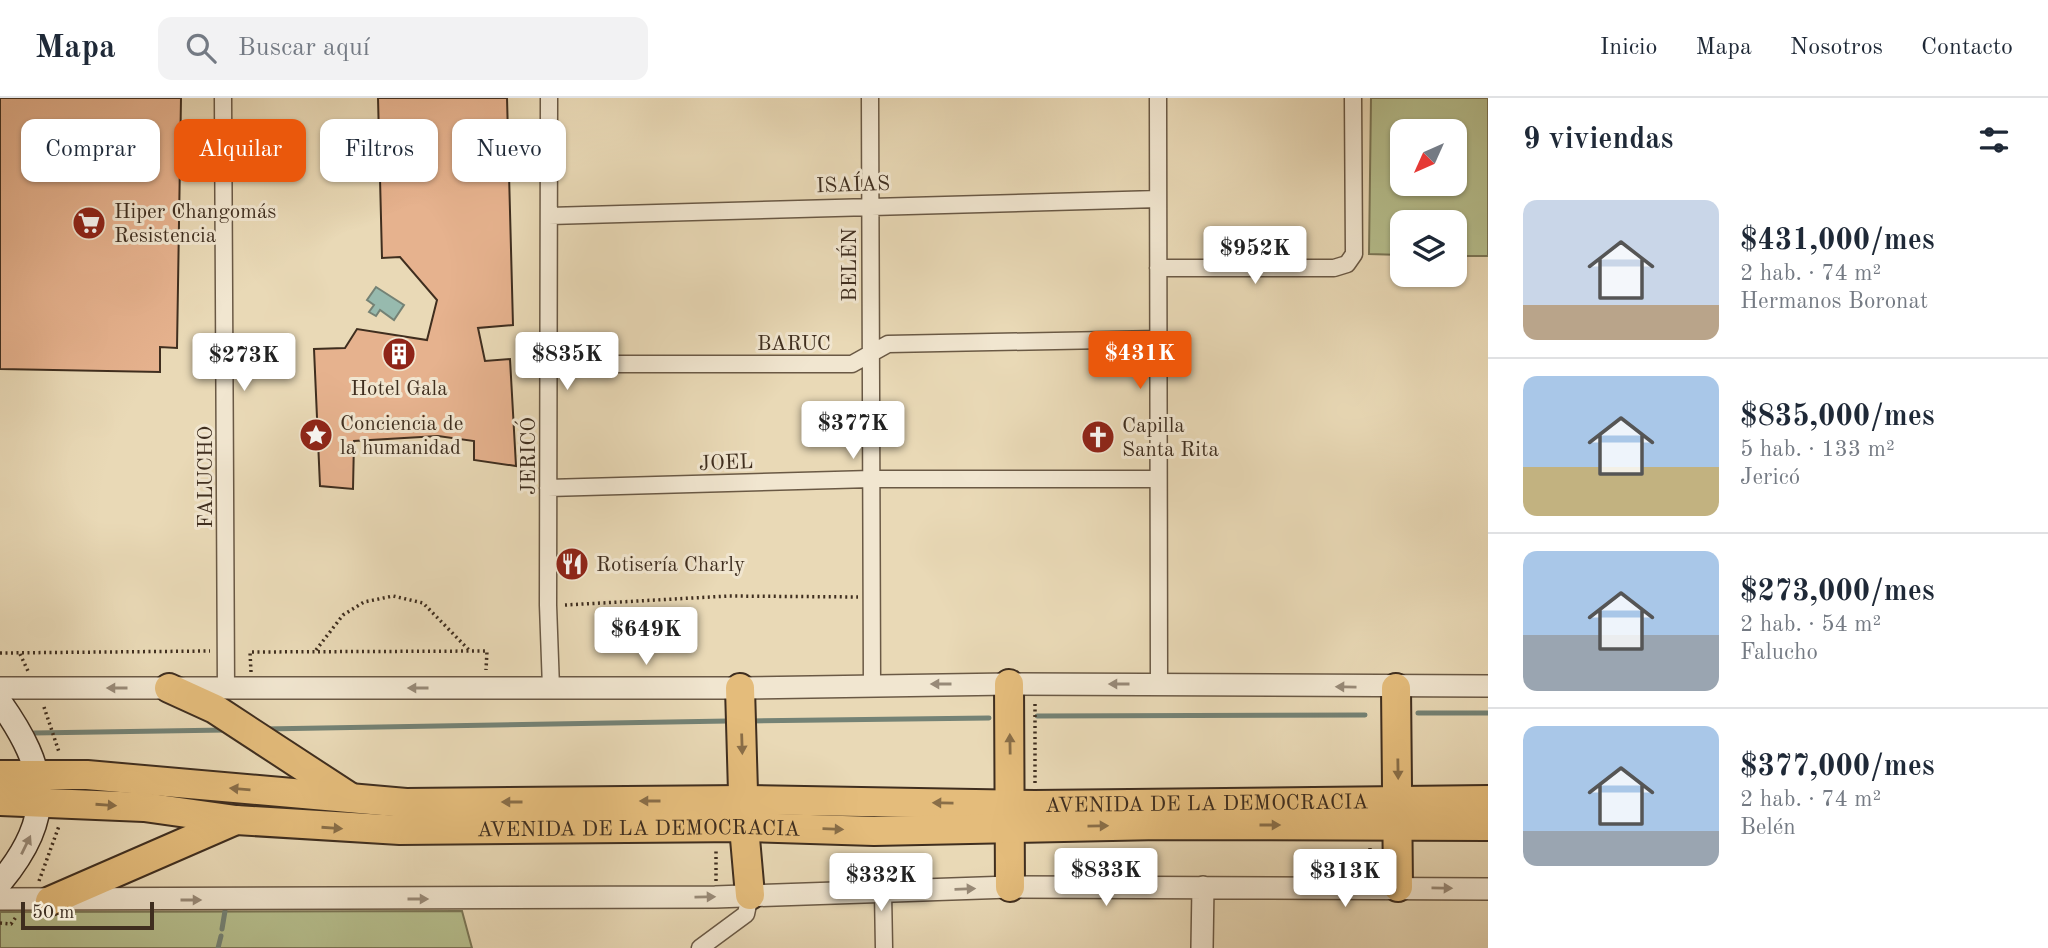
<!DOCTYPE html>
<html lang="es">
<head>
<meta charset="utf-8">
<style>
  :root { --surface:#fff; --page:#f2f2f3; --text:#1f2937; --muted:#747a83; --line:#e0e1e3; --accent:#ea580c }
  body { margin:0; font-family:"Old Standard TT",serif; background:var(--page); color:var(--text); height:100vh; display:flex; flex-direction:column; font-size:26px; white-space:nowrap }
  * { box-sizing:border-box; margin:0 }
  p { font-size:23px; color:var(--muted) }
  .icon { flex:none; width:38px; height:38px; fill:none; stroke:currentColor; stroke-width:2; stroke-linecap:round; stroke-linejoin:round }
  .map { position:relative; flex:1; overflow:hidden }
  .drawer { display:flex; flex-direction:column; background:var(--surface); width:560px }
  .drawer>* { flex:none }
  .banner { position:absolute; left:21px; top:21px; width:665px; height:63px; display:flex; gap:14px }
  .needle { width:46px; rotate:225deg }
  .fabs { position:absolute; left:1390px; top:21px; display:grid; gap:14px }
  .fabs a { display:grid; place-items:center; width:77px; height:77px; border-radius:14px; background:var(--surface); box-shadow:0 2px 5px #0004; font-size:35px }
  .scale { position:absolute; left:21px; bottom:18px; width:133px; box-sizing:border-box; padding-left:7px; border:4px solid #3f2e1f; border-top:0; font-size:19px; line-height:24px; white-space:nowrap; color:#3f2e1f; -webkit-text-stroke:5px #f1e6d0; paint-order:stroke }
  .price { position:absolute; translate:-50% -60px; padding:0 16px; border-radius:7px; background:#fff; color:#222; font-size:23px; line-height:46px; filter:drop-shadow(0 2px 4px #0008) }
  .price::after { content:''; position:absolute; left:50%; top:42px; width:21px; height:16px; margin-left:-10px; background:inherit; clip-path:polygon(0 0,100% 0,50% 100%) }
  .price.current { background:var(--accent); color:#fff }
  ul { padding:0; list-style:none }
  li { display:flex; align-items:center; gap:21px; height:175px; padding:0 35px }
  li+li { border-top:2px solid var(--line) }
  li span { display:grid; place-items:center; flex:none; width:196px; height:140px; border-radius:14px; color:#555 }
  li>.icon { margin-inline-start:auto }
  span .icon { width:84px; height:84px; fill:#fffc; stroke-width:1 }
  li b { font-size:30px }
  h2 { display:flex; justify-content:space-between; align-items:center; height:84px; padding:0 35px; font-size:30px }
  .chip { padding:0 24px; border-radius:14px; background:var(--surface); box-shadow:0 2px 5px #0004; font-size:24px; line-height:63px }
  .chip.current { background:var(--accent); color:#fff }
  header { display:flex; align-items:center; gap:42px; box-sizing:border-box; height:98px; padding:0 35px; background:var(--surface); border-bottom:2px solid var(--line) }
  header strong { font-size:33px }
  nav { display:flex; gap:38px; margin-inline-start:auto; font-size:24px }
  .search { width:490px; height:63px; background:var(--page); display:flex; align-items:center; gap:18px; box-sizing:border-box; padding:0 24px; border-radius:14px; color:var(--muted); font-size:26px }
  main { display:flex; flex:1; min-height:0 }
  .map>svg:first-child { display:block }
  .green { fill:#b6bf8e; stroke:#7a7656; stroke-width:2; fill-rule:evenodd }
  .water { fill:#97baae; stroke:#748275; stroke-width:2 }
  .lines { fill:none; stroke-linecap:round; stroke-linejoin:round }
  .stream { stroke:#748275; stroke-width:5 }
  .building { fill:#e6b28e; stroke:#3f2e1f; stroke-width:2 }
  .minor-casing { stroke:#6a5945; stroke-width:19 }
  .tertiary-casing { stroke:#6a5945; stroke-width:24 }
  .secondary-casing { stroke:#3f2e1f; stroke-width:26 }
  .trunk-casing { stroke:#3f2e1f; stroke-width:32 }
  .path { stroke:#3f2e1f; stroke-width:3.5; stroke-dasharray:2 3.5; stroke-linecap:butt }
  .minor { stroke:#f1e6d0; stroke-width:16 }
  .tertiary { stroke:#f1e6d0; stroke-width:21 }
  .secondary { stroke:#f1e6d0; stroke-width:23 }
  .trunk { stroke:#e4bc7b; stroke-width:28 }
  .oneway { fill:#988a78 }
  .oneway2 { fill:#896e48 }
  .labels { text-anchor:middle; stroke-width:6; stroke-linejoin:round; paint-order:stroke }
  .street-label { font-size:21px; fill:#3f2e1f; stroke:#f1e6d0 }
  .poi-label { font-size:21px; fill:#3f2e1f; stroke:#f1e6d0; text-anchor:start }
</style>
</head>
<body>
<header>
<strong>Mapa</strong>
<div class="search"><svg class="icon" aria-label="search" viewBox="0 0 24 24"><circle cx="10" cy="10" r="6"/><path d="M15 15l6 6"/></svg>Buscar aquí</div>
<nav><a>Inicio</a><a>Mapa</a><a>Nosotros</a><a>Contacto</a></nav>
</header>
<main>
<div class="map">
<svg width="1488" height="850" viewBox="0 0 1488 850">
  <rect width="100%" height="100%" fill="#e9d9b6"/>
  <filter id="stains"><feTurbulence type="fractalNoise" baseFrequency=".00286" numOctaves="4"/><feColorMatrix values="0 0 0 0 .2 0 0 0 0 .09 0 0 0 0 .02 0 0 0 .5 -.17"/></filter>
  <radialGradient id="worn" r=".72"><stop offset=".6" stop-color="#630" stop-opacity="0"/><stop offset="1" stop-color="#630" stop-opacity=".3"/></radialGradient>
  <path class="green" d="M 1371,0 L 1488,0 L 1488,158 L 1454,158 L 1454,124 L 1402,124 L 1402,157 L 1369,156 ZM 1402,33 L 1454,33 L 1454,86 L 1402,86 Z
    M 462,813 L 472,850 L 0,850 L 0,814 Z"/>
  <path class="water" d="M 376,189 L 404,207 L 394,222 L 380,212 L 376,218 L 369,214 L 374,207 L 367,202 Z"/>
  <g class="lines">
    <path class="stream" d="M 1418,615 L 1488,615
      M 1037,618 L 1365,617
      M 750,623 L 989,620
      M 264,631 L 728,623
      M 34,635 L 226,632
      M 222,831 L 225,813
      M 218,850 L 221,838"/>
  </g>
  <path class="building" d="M 0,0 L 181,0 L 177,250 L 160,249 L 160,274 L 0,271 Z
    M 378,0 L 507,0 L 513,227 L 478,230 L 485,263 L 510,261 L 516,368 L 474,362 L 474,343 L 438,338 L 354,343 L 353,391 L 320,388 L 314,251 L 345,250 L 357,231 L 427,242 L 437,202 L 400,159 L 382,160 Z"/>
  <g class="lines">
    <defs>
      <path id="minor" d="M 223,0 L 226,590
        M 549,0 L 548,507 L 551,590
        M 870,0 L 872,587
        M 1158,0 L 1159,586
        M 549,118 L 1158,101
        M 1158,170 L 1334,170 L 1347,166 L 1354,156 L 1353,0
        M 549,266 L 852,266 L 888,246 L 1159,241
        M 548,390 L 871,381 L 1158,381
        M 883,794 L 884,850
        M 700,850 L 746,816 L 750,797"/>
      <path id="tertiary" d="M 0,590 L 740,590 L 1009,586 L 1488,588
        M 0,801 L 715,799 L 1010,789 L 1488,791
        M 1202,850 L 1203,789"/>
      <path id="secondary" d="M 0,604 C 48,672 56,717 0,785"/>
      <g id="trunk">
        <path d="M 1009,586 L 1010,789"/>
        <path d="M 169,590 L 215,611 L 348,698"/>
        <path d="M 740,590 L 744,729 L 750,797"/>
        <path d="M 1396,590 L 1398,789"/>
        <path id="s1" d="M 0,677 L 87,677 L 406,705 L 744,702 L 1035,707 L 1488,702"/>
        <path id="s2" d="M 0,703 L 144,709 L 236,722 L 400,732 L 744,729 L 874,733 L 1160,727 L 1488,728"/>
        <path d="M 50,803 L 236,722"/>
      </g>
    </defs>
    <use href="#minor" class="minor-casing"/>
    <use href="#tertiary" class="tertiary-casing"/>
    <use href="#secondary" class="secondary-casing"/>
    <use href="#trunk" class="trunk-casing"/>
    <path class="path" d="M 565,507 L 729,498 L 858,499
      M 316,552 L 343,517 L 364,504 L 393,498 L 423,505 L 470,553
      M 0,555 L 210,553
      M 20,556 L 28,573
      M 251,574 L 250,554 L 487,553 L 486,572
      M 1035,606 L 1035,685
      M 44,609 L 59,654
      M 1369,774 L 1370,750
      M 39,783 L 59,728
      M 716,783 L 716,752
      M 0,825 L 11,826 L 16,819"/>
    <use href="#minor" class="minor"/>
    <use href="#tertiary" class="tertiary"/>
    <use href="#secondary" class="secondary"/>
    <use href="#trunk" class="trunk"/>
  </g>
  <defs><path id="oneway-solid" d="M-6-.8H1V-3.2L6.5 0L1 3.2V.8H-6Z" transform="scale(1.75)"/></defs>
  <g class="oneway">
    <use href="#oneway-solid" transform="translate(941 586) rotate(180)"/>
    <use href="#oneway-solid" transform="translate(1119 586) rotate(-180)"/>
    <use href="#oneway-solid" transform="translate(1346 589) rotate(-179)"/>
    <use href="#oneway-solid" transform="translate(117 590) rotate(180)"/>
    <use href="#oneway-solid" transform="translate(418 590) rotate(180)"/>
    <use href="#oneway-solid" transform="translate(26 747) rotate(-64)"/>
    <use href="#oneway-solid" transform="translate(1442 790) rotate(1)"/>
    <use href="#oneway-solid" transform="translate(965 791) rotate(-2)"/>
    <use href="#oneway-solid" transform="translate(705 799) rotate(-1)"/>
    <use href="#oneway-solid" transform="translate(418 801)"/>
    <use href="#oneway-solid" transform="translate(191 802)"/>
  </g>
  <g class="oneway2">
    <use href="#oneway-solid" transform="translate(742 646) rotate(88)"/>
    <use href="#oneway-solid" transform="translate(1010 646) rotate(-91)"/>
    <use href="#oneway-solid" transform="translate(1398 671) rotate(89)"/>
    <use href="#oneway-solid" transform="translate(240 691) rotate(-175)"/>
    <use href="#oneway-solid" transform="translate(650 703) rotate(180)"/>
    <use href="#oneway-solid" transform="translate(512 704) rotate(180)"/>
    <use href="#oneway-solid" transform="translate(943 705) rotate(-179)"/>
    <use href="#oneway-solid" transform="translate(106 707) rotate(4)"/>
    <use href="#oneway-solid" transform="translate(1270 727)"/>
    <use href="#oneway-solid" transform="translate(1098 728) rotate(-1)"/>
    <use href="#oneway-solid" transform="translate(332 730) rotate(4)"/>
    <use href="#oneway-solid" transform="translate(833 731) rotate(2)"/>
  </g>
  <defs>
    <symbol id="supermarket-disc" viewBox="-11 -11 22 22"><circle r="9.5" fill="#8f2418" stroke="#f1e6d0"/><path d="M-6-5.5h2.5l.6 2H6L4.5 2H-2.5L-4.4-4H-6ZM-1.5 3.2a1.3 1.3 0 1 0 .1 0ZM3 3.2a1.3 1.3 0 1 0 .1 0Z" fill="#fff"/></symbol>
    <symbol id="building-disc" viewBox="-11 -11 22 22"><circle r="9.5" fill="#8f2418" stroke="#f1e6d0"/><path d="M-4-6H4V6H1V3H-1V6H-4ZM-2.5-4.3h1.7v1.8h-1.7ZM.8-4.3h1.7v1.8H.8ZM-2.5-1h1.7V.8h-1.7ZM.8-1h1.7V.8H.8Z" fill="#fff"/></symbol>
    <symbol id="sight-disc" viewBox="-11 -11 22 22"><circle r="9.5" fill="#8f2418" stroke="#f1e6d0"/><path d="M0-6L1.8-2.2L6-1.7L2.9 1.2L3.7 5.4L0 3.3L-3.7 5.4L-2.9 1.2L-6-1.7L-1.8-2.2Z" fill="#fff"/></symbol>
    <symbol id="church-disc" viewBox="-11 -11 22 22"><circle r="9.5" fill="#8f2418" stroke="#f1e6d0"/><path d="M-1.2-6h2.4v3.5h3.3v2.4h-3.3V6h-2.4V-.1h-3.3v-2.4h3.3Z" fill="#fff"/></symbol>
    <symbol id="restaurant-disc" viewBox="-11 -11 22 22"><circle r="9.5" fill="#8f2418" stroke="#f1e6d0"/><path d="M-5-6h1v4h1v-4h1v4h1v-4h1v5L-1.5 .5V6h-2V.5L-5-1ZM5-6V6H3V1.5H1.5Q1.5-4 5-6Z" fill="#fff"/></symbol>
  </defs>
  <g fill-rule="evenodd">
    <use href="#supermarket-disc" x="70" y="106" width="38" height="38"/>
    <use href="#building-disc" x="380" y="237" width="38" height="38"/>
    <use href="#sight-disc" x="297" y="318" width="38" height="38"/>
    <use href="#church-disc" x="1079" y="320" width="38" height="38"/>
    <use href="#restaurant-disc" x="553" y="447" width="38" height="38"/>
  </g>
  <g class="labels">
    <g class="street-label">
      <text transform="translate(853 86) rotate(-2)" y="7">ISAÍAS</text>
      <text transform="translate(849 167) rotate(-90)" y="7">BELÉN</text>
      <text x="794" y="252">BARUC</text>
      <text transform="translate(528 358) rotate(-90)" y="7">JERICÓ</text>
      <text transform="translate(726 364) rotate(-2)" y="7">JOEL</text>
      <text transform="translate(205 379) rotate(-90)" y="7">FALUCHO</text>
      <text dy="7" stroke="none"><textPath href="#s1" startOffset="1208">AVENIDA DE LA DEMOCRACIA</textPath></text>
      <text dy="7" stroke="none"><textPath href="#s2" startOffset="640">AVENIDA DE LA DEMOCRACIA</textPath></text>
    </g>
    <g class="poi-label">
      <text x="114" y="120">Hiper Changomás<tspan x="114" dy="24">Resistencia</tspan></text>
      <text x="399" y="297" text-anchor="middle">Hotel Gala</text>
      <text x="340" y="332">Conciencia de<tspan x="340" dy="24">la humanidad</tspan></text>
      <text x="1122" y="334">Capilla<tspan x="1122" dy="24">Santa Rita</tspan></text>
      <text x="596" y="473">Rotisería Charly</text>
    </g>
  </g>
  <rect width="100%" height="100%" filter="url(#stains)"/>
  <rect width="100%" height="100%" fill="url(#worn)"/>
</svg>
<div class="fabs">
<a><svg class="needle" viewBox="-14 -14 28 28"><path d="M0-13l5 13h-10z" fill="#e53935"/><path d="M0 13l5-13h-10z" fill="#747a83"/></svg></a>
<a><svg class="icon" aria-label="layers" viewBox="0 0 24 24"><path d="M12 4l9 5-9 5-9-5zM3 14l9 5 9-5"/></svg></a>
</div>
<div class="scale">50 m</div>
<b class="price" style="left:1255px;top:188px">$952K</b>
<b class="price current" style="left:1140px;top:293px">$431K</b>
<b class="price" style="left:567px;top:294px">$835K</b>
<b class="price" style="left:244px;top:295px">$273K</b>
<b class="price" style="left:853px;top:363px">$377K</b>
<b class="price" style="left:646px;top:569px">$649K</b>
<b class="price" style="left:1106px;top:810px">$833K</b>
<b class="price" style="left:1345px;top:811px">$313K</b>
<b class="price" style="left:881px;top:815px">$332K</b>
<div class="banner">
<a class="chip">Comprar</a>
<a class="chip current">Alquilar</a>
<a class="chip">Filtros</a>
<a class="chip">Nuevo</a>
</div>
</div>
<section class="drawer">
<h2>9 viviendas<svg class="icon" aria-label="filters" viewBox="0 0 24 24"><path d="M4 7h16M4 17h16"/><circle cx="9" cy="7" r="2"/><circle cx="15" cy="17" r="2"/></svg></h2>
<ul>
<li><span style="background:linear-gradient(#c9d6e8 75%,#b9a48a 0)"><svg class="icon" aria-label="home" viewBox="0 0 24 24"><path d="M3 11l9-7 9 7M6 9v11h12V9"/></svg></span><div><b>$431,000/mes</b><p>2 hab. · 74 m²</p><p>Hermanos Boronat</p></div></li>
<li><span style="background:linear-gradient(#a9c7e8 65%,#c2b280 0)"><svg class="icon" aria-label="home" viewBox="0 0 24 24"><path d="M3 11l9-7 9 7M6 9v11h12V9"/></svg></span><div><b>$835,000/mes</b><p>5 hab. · 133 m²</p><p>Jericó</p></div></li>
<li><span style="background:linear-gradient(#a9c7e8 60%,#9aa5b1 0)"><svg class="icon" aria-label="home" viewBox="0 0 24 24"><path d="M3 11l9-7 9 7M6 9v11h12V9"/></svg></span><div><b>$273,000/mes</b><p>2 hab. · 54 m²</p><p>Falucho</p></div></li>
<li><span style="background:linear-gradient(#a9c7e8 75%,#9aa5b1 0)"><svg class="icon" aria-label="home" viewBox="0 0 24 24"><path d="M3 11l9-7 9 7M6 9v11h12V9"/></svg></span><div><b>$377,000/mes</b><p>2 hab. · 74 m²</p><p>Belén</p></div></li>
</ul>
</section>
</main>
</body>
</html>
